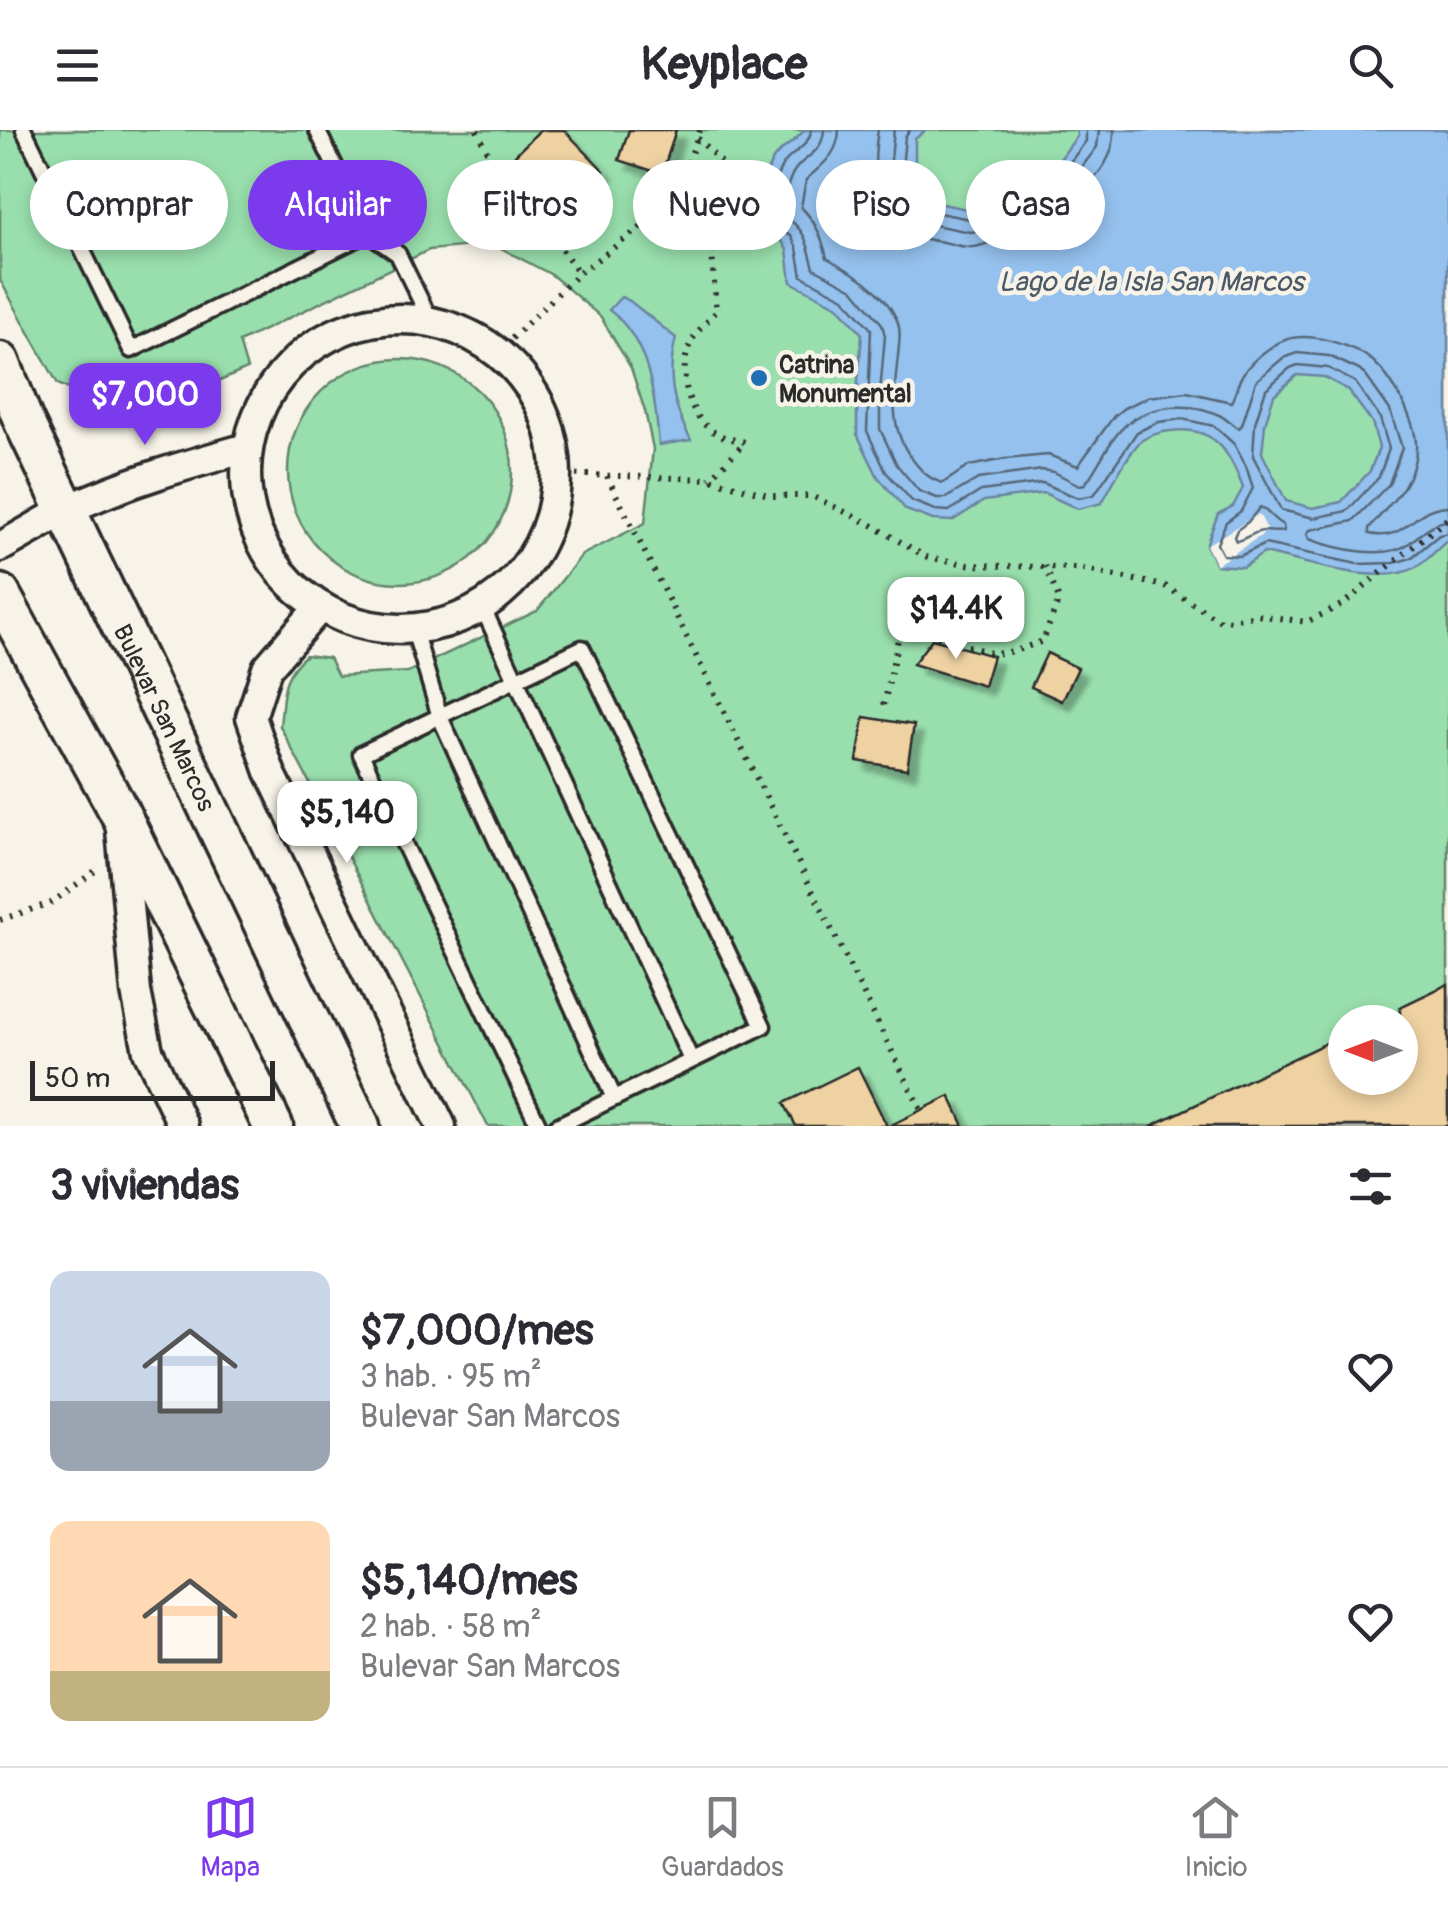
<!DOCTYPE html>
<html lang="es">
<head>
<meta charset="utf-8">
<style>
  :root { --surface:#fff; --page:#f7f7f7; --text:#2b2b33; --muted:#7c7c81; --line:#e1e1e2; --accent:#7c3aed }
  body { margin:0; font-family:Pangolin,sans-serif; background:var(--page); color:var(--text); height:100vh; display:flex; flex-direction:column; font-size:38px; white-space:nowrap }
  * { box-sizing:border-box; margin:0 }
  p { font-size:32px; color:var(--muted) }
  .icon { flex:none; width:55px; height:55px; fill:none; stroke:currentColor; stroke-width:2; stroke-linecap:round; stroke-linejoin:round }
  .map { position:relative; height:996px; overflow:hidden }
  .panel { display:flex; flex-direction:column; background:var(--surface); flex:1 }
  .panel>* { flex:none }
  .banner { position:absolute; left:30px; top:30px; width:1390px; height:90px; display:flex; gap:20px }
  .needle { width:65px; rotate:270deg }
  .fabs { position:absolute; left:1328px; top:875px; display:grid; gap:20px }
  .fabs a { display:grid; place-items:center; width:90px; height:90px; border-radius:50%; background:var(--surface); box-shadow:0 5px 15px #0003; font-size:50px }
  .scale { position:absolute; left:30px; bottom:25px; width:245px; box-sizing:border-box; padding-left:10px; border:5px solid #2b2b2b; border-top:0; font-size:28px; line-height:35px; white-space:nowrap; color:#2b2b2b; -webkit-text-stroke:8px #f7f3e8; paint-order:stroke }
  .price { position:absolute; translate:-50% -85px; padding:0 22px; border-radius:20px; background:#fff; color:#222; font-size:32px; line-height:65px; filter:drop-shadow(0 2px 5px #0008) }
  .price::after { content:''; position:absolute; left:50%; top:60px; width:30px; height:22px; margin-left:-15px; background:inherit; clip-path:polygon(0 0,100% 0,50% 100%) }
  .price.selected { background:var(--accent); color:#fff }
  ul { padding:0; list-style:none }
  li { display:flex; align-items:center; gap:30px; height:250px; padding:0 50px }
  li span { display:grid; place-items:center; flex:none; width:280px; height:200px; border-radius:20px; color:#555 }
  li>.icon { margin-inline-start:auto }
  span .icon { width:120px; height:120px; fill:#fffc; stroke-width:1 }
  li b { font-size:42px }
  h2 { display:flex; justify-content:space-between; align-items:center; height:120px; padding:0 50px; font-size:42px }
  .tag { padding:0 35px; border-radius:45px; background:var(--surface); box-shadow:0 5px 15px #0003; font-size:35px; line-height:90px }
  .tag.selected { background:var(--accent); color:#fff }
  header { display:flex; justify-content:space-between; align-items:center; height:130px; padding:0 50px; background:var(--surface); font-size:45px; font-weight:700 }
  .tab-bar { display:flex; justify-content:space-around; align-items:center; height:140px; border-top:2px solid var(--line); background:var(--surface); font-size:28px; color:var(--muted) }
  .tab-bar a { display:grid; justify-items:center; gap:5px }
  .tab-bar .selected { color:var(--accent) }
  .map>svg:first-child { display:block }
  .green { fill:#99dfad; stroke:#62856c; stroke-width:2.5; fill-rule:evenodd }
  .water { fill:#95c1ee; stroke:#6b85a0; stroke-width:2.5; fill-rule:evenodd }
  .pier { fill:#f7f3e8 }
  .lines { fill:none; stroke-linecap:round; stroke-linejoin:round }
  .shore { stroke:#556779; stroke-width:2.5 }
  .building { fill:#eed2a2; stroke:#2b2b2b; stroke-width:2.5; filter:url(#shadow) }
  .lane-casing { stroke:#2b2b2b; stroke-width:21 }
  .street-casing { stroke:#2b2b2b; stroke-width:35 }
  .secondary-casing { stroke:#2b2b2b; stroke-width:45 }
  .path { stroke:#2b2b2b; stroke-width:6; stroke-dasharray:2.5 8; stroke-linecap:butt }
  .lane { stroke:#f7f3e8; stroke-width:14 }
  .street { stroke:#f7f3e8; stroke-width:28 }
  .secondary { stroke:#f7f3e8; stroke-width:38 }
  .poi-dot { fill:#1f6fb2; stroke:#f7f3e8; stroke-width:4 }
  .labels { text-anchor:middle; stroke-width:9; stroke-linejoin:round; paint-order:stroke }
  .poi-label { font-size:25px; font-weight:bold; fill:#2b2b2b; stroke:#f7f3e8; text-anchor:start }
  .street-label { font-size:25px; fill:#2b2b2b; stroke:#f7f3e8 }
  .water-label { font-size:28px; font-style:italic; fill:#4b5866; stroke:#f7f3e8 }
</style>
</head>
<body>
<header><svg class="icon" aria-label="menu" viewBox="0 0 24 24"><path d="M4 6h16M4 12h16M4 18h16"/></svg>Keyplace<svg class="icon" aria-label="search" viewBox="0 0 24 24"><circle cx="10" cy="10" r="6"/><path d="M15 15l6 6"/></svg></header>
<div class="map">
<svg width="1448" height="996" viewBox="0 0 1448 996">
  <defs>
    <filter id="shadow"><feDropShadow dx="9" dy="9" stdDeviation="2.5" flood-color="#0004"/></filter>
  </defs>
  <rect width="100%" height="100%" fill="#f7f3e8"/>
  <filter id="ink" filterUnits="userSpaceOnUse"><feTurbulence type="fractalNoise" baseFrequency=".01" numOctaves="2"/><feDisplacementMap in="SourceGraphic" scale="20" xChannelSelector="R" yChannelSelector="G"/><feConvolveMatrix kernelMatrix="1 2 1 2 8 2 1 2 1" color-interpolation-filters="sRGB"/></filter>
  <g filter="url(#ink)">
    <path class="green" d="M 0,0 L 1448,0 L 1448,996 L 488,996 L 280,596 C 284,564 280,547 306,525 L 329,528 L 338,546 L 408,542 L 537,481 L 582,425 L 645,393 L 653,319 L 645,281 L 631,238 L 601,187 L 552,145 L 493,114 L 429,120 L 239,212 L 247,239 L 167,274 L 128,286 L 58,254 L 0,150 ZM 1345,892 L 1400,892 L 1400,948 L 1345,948 Z
      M288 341a112 112 0 1 1 224 0a112 112 0 1 1-224 0Z"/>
    <path class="water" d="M 804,0 L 926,0 L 915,9 L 915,49 L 933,72 L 971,80 L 1019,60 L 1058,32 L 1077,6 L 1076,0 L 1448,0 L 1448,410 C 1438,418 1429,429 1418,436 C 1382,459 1304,431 1264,423 L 1243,437 L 1216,435 L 1206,415 L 1218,384 L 1233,376 L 1243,358 C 1229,320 1214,295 1170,301 C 1160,302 1147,306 1140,312 C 1127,325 1111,356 1102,373 L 1078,379 L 1044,363 L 984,371 L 952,391 L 933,390 L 906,380 L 878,347 L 857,304 L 857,262 L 862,204 L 838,176 L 791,152 L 787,120 L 782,111 L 766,108 L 760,100 C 762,78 761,47 774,28 C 782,17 796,12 804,0 ZM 1297,245 L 1324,247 L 1348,260 L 1372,292 L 1379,318 L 1370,341 L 1341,372 L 1313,378 L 1286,371 L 1262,323 L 1265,294 L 1274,265 Z
      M 621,167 L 630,171 L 676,208 C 666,245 673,277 691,310 L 659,315 C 655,269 650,210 609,180 Z"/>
    <path class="pier" d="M 1259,384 L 1268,401 L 1216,435 L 1206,415 Z"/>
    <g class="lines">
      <path class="shore" d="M 811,0 C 809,19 789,22 781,38 C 772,55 772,77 771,96 L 791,106 L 797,118 L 802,146 L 844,168 L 871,199 L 867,301 L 886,342 L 912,371 L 935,380 L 949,381 L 981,361 L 1043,353 L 1078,368 L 1094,365 L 1137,302 L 1159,292 L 1182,289 L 1214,296 L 1234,314 L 1246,336 L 1253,358 L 1241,381 L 1226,392 L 1217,414 L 1223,425 L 1240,426 L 1265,414 L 1357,434 L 1394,433 L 1411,428 L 1439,405 L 1448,403
        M 824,0 C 822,27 801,25 792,45 C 786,57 785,72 785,86 C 807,102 807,113 814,138 L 853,159 L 882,194 L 885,206 L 880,262 L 880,299 L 897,335 L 919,361 L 937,368 L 946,368 L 978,349 L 1042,340 L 1054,342 L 1079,355 L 1085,354 C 1099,336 1109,309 1127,294 C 1151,274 1192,272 1219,285 C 1227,289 1232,295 1239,298 L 1242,295 L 1256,251 L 1283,228 L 1297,223 L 1329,226 L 1359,240 L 1366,246 L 1390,280 L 1402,318 L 1389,354 L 1353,391 L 1310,400 L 1307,404 L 1309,409 C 1334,418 1385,431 1408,414 C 1422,404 1430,392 1448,391
        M 839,0 C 838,26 822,34 806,50 L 801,77 C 816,92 822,107 827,128 C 854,143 883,159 896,188 C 902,200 899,213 898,226 C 894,263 888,299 913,330 C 922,342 929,349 943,353 L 969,336 L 1005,329 L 1048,325 L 1078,336 L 1114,286 L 1124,278 L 1148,267 L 1187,262 L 1231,272 C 1236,264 1237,253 1243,244 C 1251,231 1271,215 1285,210 C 1310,201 1353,215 1373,231 C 1393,249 1418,293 1416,320 C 1414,354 1389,375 1369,398 L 1369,404 C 1409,412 1411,377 1448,376
        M 878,0 C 872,37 874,57 897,87 C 904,96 910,103 920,107 C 927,110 935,111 943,112 C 953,114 963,118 974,117 C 984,116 994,111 1003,107 C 1044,91 1116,52 1114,0
        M 894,0 L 891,29 L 893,53 L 897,63 L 916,87 L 924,93 L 970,102 L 979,101 L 1029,81 L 1072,50 L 1097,17 L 1099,0
        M 910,0 L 905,7 L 903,28 L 907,55 L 928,81 L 970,89 L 1023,69 L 1064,40 L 1086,11 L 1086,0
        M 1298,235 L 1328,238 L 1355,252 L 1380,288 L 1389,319 L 1379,347 L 1347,381 L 1314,388 L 1281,380 L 1253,326 L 1255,293 L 1266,259 L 1290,238 Z
        M 1260,377 C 1266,379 1274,391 1283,395 L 1284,401 C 1277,403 1271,401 1263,401 C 1253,402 1245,410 1236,411 L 1234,407 L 1237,400 L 1248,392 Z"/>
    </g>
    <path class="building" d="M 540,0 L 564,0 L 604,41 L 568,78 L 515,25 Z
      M 629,0 L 676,0 L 662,44 L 619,30 Z
      M 932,509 L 993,526 L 984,556 L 913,534 Z
      M 1047,523 L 1078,538 L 1062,571 L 1031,557 Z
      M 864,587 L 914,595 L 907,639 L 857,631 Z
      M 1448,854 L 1448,996 L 1151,996 L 1345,904 L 1345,948 L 1400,948 L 1400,877 Z
      M 858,937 L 887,996 L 796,996 L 784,973 Z
      M 950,966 L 964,996 L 889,996 Z"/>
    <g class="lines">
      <defs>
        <path id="lane" d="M 24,0 L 131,220 L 368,103
          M 317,0 L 368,103 L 398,124 L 430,190
          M 482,476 L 691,930
          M 414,500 L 440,587 L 614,968
          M 539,996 L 361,624 L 582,518 L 763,896 L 557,996"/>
        <path id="street" d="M246 344a155 155 0 1 1 310 0a155 155 0 1 1-310 0Z
          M 0,417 C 23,405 45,390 69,379 C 126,352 186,335 247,318
          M 319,478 L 267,538 L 251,587 L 270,642 L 441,996
          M 121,700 L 136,862 L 148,921 L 183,996"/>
        <g id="secondary">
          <path id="s1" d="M 0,232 L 24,292 L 360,996"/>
          <path d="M 0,464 L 120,683 L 273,996"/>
        </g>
      </defs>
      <use href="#lane" class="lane-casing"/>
      <use href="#street" class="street-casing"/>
      <use href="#secondary" class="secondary-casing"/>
      <path class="path" d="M 477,0 L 487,21 L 579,143
        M 697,8 L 724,35 L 724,76 L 711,109 L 716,182 C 708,191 697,201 691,212 C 676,242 688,293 722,306 C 729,309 737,310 745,312 L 710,349
        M 497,223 L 579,143 L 651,90 L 687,36 L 700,0
        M 555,344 L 710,349 L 772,366 L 812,366 L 872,395 L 926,427 L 972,435 L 1076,438 L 1165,456 L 1222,492 L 1257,485 L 1307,492 L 1343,474 L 1448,388
        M 607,346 L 921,980
        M 884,575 L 902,490 L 933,505 L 994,524 L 1015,521 L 1043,511 L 1059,469 L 1045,436
        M 0,790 L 51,773 L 95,741"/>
      <use href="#lane" class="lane"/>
      <use href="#street" class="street"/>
      <use href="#secondary" class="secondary"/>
    </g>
  </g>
  <circle class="poi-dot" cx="759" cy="248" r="10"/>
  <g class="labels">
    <g class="poi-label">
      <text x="779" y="243">Catrina<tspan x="779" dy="29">Monumental</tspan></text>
    </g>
    <g class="street-label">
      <text dy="9" stroke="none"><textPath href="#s1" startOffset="392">Bulevar San Marcos</textPath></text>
    </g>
    <g class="water-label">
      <text x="1151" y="161">Lago de la Isla San Marcos</text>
    </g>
  </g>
</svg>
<div class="fabs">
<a><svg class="needle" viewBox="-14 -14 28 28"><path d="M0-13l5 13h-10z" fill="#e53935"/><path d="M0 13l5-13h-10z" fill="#7c7c81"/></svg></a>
</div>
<div class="scale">50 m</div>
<b class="price selected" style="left:145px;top:318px">$7,000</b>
<b class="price" style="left:956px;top:532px">$14.4K</b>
<b class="price" style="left:347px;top:736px">$5,140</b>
<div class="banner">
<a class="tag">Comprar</a>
<a class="tag selected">Alquilar</a>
<a class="tag">Filtros</a>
<a class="tag">Nuevo</a>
<a class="tag">Piso</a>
<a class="tag">Casa</a>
</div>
</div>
<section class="panel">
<h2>3 viviendas<svg class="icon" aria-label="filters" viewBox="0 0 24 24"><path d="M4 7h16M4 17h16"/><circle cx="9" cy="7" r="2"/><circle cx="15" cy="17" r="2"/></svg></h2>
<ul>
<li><span style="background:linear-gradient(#c9d6e8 65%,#9aa5b1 0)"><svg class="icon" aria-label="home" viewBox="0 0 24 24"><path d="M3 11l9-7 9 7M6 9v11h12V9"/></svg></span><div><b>$7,000/mes</b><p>3 hab. · 95 m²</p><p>Bulevar San Marcos</p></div><svg class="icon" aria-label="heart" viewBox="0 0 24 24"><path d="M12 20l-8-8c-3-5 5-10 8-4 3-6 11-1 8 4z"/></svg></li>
<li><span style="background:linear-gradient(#ffd9b3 75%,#c2b280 0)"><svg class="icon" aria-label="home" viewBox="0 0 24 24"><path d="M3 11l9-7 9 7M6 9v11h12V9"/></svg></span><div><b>$5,140/mes</b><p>2 hab. · 58 m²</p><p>Bulevar San Marcos</p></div><svg class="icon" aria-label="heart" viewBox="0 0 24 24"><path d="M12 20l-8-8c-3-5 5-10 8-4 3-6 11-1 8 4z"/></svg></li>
</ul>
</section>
<nav class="tab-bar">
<a class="selected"><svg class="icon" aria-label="map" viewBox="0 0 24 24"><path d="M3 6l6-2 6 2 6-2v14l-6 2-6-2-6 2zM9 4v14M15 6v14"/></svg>Mapa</a>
<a><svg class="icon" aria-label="saved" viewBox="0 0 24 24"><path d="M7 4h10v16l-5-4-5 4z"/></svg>Guardados</a>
<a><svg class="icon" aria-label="home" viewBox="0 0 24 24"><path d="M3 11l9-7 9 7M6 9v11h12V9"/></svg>Inicio</a>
</nav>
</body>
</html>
